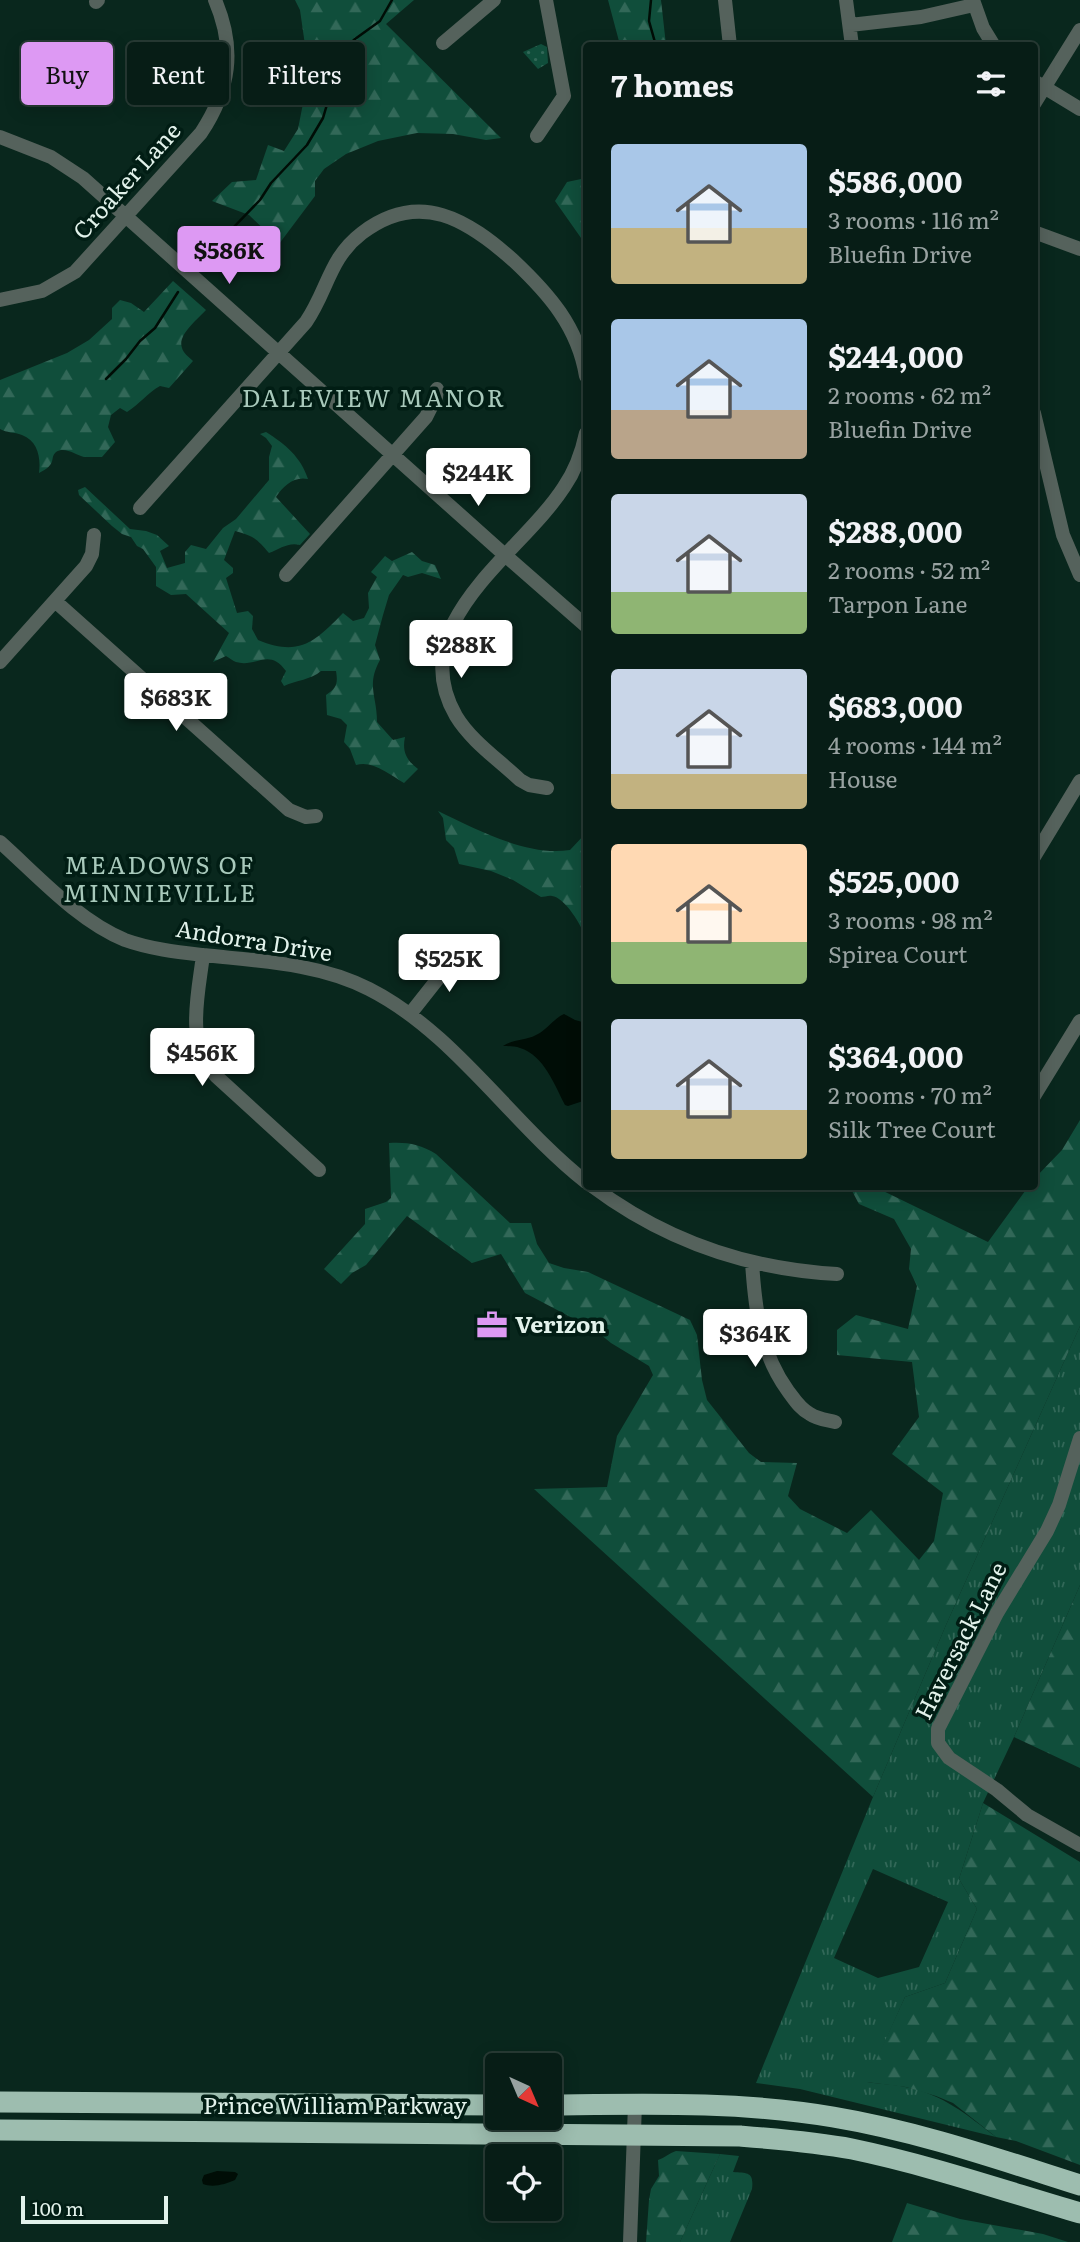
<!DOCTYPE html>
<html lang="en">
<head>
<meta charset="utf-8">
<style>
  :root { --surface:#071d16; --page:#10261f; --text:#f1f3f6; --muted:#98a2a1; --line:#283b35; --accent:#dd99f3 }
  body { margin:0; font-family:Literata,serif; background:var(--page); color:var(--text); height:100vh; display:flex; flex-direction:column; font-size:26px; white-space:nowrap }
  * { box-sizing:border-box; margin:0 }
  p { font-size:23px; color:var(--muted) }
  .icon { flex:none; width:38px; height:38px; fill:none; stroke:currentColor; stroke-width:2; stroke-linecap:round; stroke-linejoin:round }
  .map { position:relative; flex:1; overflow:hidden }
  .side { position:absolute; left:583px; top:42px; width:455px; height:1148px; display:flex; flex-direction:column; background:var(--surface); border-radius:7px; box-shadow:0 4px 18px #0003,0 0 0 2px var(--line) }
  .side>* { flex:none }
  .top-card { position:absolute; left:21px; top:42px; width:457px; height:63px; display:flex; gap:14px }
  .needle { width:46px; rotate:136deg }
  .controls { position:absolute; left:485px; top:2053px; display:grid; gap:14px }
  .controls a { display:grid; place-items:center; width:77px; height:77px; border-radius:7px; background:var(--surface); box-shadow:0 4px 18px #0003,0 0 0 2px var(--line); font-size:35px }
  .scale { position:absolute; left:21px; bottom:18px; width:147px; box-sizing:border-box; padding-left:7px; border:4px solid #e2f2eb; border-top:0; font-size:19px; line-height:24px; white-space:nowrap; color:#e2f2eb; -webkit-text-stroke:5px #011d14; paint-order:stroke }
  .price { position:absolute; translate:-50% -60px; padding:0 16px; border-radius:7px; background:#fff; color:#222; font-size:23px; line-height:46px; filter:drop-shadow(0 2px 4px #0008) }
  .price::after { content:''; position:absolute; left:50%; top:42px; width:21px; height:16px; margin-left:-10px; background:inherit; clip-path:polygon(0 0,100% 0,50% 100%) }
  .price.current { background:var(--accent); color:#111 }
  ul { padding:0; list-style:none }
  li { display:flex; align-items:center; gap:21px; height:175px; padding:0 28px }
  li span { display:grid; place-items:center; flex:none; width:196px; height:140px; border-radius:7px; color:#555 }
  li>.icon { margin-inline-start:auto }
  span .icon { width:84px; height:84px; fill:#fffc; stroke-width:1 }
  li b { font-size:30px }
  h2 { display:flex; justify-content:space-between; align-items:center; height:84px; padding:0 28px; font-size:30px }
  .tag { padding:0 24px; border-radius:7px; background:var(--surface); box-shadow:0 4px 18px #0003,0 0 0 2px var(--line); font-size:24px; line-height:63px }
  .tag.current { background:var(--accent); color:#111 }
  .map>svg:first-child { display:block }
  .grass { fill:url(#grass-tufts); fill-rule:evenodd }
  .forest { fill:url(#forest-firs) }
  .park { fill:url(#park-dots) }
  .water { fill:#000d06 }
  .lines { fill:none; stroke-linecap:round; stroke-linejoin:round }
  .stream { stroke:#000d06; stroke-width:2.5 }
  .minor { stroke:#55625c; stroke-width:14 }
  .highway { stroke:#9dbdaf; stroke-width:21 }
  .labels { text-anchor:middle; stroke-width:7; stroke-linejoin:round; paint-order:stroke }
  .street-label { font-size:23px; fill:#e2f2eb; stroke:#011d14 }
  .poi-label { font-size:23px; font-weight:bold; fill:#e2f2eb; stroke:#011d14; text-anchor:start }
  .neighbourhood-label { font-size:24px; letter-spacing:2px; fill:#a8c9bb; stroke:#011d14 }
</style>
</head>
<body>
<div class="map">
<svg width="1080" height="2242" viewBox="0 0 1080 2242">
  <defs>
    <pattern id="grass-tufts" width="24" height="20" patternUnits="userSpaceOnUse" patternTransform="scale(1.75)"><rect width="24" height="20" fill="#104e3b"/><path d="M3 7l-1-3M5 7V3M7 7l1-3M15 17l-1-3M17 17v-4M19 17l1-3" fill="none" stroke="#326858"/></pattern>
    <pattern id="forest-firs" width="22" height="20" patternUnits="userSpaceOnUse" patternTransform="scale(1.75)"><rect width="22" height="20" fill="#104e3b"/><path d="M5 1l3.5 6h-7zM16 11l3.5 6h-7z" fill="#326858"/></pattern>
    <pattern id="park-dots" width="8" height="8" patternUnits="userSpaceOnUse" patternTransform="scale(1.75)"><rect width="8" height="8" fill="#104e3b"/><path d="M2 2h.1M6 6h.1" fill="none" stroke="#326858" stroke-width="1.8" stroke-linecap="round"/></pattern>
  </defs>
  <rect width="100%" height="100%" fill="#09271d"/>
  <path class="grass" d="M 1080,1326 L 1080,1585 L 1014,1737 L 983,1803 L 959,1879 L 977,1909 L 945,1983 L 905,1997 L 867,2082 C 879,2084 892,2084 905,2087 C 943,2094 967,2115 996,2137 L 800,2089 L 756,2083 L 873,1797 L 946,1625 ZM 873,1869 L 948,1902 L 919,1967 L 878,1978 L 834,1958 Z
    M 720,2154 L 739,2156 L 733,2172 C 748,2173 754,2172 752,2189 L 730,2242 L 680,2242 Z"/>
  <path class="forest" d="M 295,0 L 414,0 L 386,24 L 501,138 L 486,140 L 453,134 L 417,133 L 378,141 L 346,154 L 324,169 L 315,181 L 315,196 L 279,244 L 249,215 L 212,201 L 232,182 L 256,180 L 268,145 L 284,151 L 298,129 L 309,73 L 300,10 Z
    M 608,0 L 661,0 L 666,45 L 620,45 Z
    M 586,178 L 586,245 L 555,201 L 567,182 Z
    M 173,281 L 206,310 C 198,319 177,335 182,348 C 183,353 189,357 193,361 L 169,388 L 160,386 C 147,393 140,404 127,412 L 120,408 L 111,415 L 108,427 L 115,442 L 102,457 C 96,457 90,457 84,457 C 76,455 65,446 56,452 C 49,458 58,464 39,473 C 41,458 38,441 22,435 C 14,432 7,433 0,429 L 0,380 L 67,353 L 89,340 L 112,319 L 112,308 L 120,300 L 131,303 L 144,312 Z
    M 266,432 C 285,444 301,457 308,479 C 294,476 283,486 276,497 L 310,534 L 300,545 C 288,542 280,549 269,553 C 257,539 254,536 235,531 L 224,560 L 233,568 L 233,573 L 226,578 L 237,613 L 248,611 L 253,616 L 252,629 L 258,640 C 299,657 315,642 343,613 L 353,621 L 364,618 L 369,608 L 368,593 L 377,577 L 371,572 L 385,556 L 392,561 L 412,552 L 422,561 L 435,565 L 441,579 L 422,573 L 408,577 L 403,575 L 389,595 L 383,615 L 375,645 L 380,660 C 366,685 377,696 377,722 L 393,740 L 405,737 C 402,751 406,760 418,769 L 404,783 C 390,775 373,760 356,765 L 350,749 L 344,742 L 347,725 L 341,719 L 327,715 L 326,695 C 337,688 338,683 336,671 L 321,671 C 311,680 296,680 284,686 L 281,681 L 286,671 C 269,647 256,668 236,662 C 233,661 230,658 226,656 L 213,662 L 229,633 L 186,594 L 171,595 L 156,586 L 156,567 L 143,549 L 137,546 L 131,537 L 122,534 L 112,526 L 79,495 L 78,490 L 85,487 L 130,529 L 146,531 L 157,535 L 169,546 L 160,551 L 167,568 L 185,563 L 185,552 L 191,545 L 206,549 L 223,528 L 236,519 L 269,480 L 269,457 L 272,446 L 266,438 L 260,434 Z
    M 438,811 C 476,829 527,857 570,850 L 586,833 L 586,954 C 585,949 586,944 585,938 C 583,926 564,897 552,896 C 549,895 544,897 541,897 L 513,880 L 491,871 L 459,864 L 454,848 L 446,840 L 443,818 Z
    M 1080,1120 L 1080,1326 L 946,1625 L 873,1797 L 534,1489 L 607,1487 L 617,1436 L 653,1375 L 649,1366 L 611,1343 L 595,1330 L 525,1293 L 501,1254 L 472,1263 L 407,1216 L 366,1265 L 352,1273 L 341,1284 L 324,1269 L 365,1224 L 365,1209 L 386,1202 L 391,1198 L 389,1143 C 407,1142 420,1144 436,1154 L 510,1223 L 531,1223 L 537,1244 L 549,1263 L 564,1268 L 588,1272 L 690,1320 L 697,1335 L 702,1380 L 707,1400 L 749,1453 L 761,1462 L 797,1463 L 788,1496 L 800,1509 L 847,1533 L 871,1510 L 919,1560 L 934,1541 L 943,1493 L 892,1454 L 919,1417 L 912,1362 L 837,1355 L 837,1330 L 856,1315 L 908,1329 L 917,1286 L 909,1269 L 911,1249 L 894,1219 L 859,1204 L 851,1189 L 838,1187 L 875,1187 L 988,1242 L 1028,1187 L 1034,1186 L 1034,1179 L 1062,1150 Z
    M 1080,1585 L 1080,1768 L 1014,1737 Z
    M 983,1803 L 1080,1862 L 1080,2165 L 1016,2141 L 996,2137 L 953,2103 L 936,2096 L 906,2087 L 866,2082 L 905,1997 L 945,1983 L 977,1909 L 959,1879 Z
    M 676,2151 L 720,2154 L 680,2242 L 646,2242 L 649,2200 L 651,2189 L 659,2176 L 658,2160 C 665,2158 669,2153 676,2151 Z
    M 907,2203 L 960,2219 L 1043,2234 L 1068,2242 L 892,2242 Z"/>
  <path class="park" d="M 541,44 L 547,47 L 548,63 L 538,69 L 523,52 Z"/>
  <path class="water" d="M 564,1014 L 575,1020 L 586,1023 L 586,1100 L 568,1106 L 565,1105 C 555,1086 544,1055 520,1048 C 515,1046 508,1046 503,1046 C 513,1039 525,1041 536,1035 C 547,1030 553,1019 564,1014 Z
    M 217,2171 L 235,2172 L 238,2174 L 235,2180 C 226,2184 213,2188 203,2184 L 202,2180 L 204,2175 Z"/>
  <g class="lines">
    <path class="stream" d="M 651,0 L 649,21 L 656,46
      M 212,254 L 230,231 L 260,200 L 271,183 L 307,145 L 323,118 L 328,101 L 329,73 L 332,61 L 355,39 L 380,21 L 392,0
      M 106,379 L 126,359 L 140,341 L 155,328 L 178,292"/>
    <path class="minor" d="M 725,0 L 730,46
      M 846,0 L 852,46
      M 973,0 L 983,28 L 994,46
      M 96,2 L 98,0
      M 850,25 L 921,17 L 974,5
      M 443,43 L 494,0
      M 1034,81 L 1080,109
      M 1034,104 L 1080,30
      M 537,136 L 564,96 L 546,0
      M 0,137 L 51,157 L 83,178 L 506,556 L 586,626
      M 1034,232 L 1080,249
      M 0,300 L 42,291 L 75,272 L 201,133 C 230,89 236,49 215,0
      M 1034,413 L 1063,535 L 1080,575
      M 140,508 L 306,322 C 328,290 329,258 362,233 C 420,189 468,220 514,261 C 549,294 578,327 586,376
      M 286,575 L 426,417 L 436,397 L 437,389
      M 55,601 L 289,810 L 306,817 L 316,816
      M 0,662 L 86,566 L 92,554 L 94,535
      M 547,788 L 529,785 L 520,780 C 499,760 471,741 456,716 C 402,623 520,555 564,487 C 575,471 582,452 586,433
      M 0,842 C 37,875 78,921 125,940 C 150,949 177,952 203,955 C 258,961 319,963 369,989 C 454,1032 511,1123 586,1182
      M 1034,857 L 1080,781
      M 203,955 C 198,997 185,1042 216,1076 L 319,1170
      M 410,1014 L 459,952
      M 1034,1096 L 1080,1021
      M 592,1186 C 664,1240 747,1269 837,1274
      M 752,1262 C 755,1309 760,1352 788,1391 C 794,1399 800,1409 810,1414 C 817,1419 827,1420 835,1422
      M 1080,1438 L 1059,1505 L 1047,1531 L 997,1613 L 938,1729 L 938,1743 L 949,1758 L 997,1790 L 1027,1815 L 1080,1845
      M 630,2242 L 635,2104"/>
    <path class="highway" d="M 0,2102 L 497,2105
      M 550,2105 C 644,2104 739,2101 833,2117 C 917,2131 998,2159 1080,2185
      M 0,2130 L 740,2136 C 777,2139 815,2142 852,2149 C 929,2165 1005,2191 1080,2213"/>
  </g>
  <defs>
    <symbol id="office-bare" viewBox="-9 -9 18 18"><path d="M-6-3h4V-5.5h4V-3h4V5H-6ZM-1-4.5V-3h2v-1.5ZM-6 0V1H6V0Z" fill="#dd99f3" stroke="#011d14" stroke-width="2.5" paint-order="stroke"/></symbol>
  </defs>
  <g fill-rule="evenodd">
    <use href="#office-bare" x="470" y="1303" width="44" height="44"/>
  </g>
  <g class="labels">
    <g class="street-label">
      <text transform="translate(127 181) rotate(-48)" y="8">Croaker Lane</text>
      <text transform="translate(254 941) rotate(9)" y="8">Andorra Drive</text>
      <text transform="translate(961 1641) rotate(-63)" y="8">Haversack Lane</text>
      <text x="335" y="2114">Prince William Parkway</text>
    </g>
    <g class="poi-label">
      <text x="515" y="1333">Verizon</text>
    </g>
    <g class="neighbourhood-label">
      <text x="374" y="407">DALEVIEW MANOR</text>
      <text x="160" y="874">MEADOWS OF<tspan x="160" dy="28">MINNIEVILLE</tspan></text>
    </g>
  </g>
</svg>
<div class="controls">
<a><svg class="needle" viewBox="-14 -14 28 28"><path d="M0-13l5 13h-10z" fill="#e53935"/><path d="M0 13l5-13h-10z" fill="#98a2a1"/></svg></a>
<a><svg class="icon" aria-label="locate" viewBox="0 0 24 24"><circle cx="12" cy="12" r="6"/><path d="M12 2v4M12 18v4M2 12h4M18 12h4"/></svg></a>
</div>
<div class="scale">100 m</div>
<b class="price current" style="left:229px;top:286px">$586K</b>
<b class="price" style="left:478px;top:508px">$244K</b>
<b class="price" style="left:461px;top:680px">$288K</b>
<b class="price" style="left:176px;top:733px">$683K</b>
<b class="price" style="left:449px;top:994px">$525K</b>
<b class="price" style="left:202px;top:1088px">$456K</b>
<b class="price" style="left:755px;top:1369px">$364K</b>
<div class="top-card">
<a class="tag current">Buy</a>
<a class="tag">Rent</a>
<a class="tag">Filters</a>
</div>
<section class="side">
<h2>7 homes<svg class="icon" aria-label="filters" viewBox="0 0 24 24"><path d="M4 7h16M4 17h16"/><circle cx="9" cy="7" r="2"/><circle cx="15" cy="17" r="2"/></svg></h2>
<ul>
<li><span style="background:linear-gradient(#a9c7e8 60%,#c2b280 0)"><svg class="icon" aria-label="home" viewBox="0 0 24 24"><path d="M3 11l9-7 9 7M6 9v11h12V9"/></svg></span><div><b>$586,000</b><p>3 rooms · 116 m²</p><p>Bluefin Drive</p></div></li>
<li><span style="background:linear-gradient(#a9c7e8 65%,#b9a48a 0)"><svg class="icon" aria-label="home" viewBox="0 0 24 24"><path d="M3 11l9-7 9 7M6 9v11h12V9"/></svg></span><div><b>$244,000</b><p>2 rooms · 62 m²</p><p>Bluefin Drive</p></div></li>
<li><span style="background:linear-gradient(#c9d6e8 70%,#8fb573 0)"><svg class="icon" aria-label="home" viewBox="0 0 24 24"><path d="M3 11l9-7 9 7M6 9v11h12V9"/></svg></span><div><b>$288,000</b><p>2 rooms · 52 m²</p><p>Tarpon Lane</p></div></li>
<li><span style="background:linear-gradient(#c9d6e8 75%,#c2b280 0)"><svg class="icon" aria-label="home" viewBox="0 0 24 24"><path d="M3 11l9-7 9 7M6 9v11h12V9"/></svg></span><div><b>$683,000</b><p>4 rooms · 144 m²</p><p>House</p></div></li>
<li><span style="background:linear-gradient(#ffd9b3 70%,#8fb573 0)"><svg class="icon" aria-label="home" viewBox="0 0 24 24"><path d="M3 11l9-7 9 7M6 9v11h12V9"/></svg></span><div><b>$525,000</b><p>3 rooms · 98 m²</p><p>Spirea Court</p></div></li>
<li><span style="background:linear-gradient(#c9d6e8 65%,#c2b280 0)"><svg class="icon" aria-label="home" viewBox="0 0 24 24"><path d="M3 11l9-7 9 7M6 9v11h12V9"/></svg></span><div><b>$364,000</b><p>2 rooms · 70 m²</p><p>Silk Tree Court</p></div></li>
</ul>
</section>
</div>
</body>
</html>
